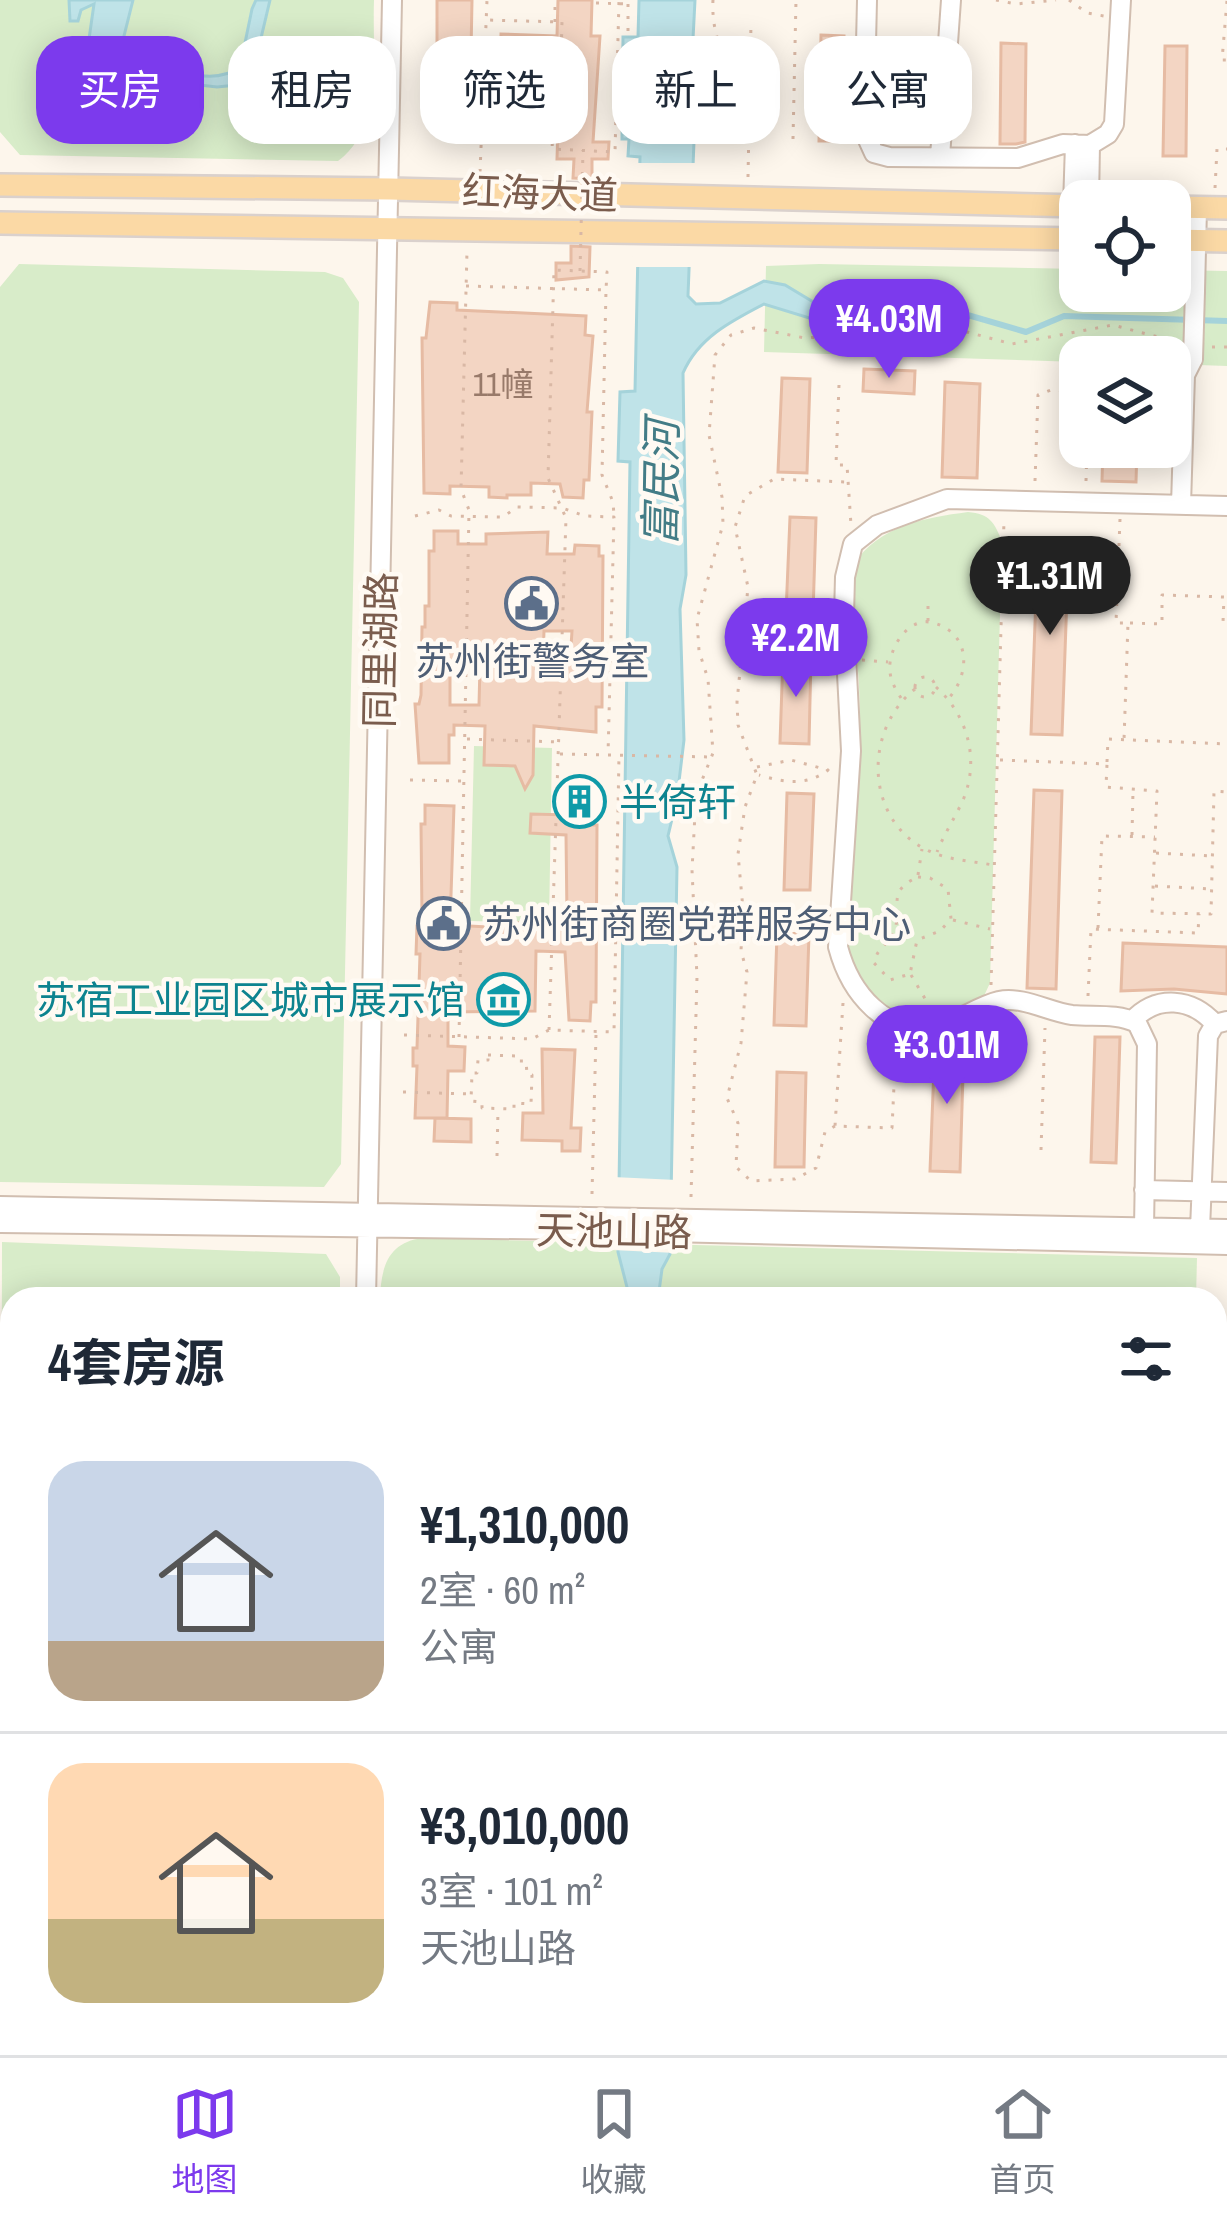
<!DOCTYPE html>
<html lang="zh">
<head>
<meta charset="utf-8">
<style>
  :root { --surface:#fff; --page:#f6f6f7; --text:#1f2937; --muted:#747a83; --line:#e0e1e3; --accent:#7c3aed }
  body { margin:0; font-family:"Archivo Narrow","Noto Sans SC",sans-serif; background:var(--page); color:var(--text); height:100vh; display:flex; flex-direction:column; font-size:45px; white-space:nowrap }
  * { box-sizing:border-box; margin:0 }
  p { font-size:39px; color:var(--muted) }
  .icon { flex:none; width:66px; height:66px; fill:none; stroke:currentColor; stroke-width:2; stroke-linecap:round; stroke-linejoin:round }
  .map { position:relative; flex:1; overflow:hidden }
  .drawer { position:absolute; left:0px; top:1287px; width:1227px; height:768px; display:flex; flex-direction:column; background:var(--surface); border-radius:36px 36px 0 0; box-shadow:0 6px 30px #0003 }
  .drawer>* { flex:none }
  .banner { position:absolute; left:36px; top:36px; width:1155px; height:108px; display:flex; gap:24px }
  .controls { position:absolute; left:1059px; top:180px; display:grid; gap:24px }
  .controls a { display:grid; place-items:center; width:132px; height:132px; border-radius:24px; background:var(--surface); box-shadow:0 6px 30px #0003; font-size:60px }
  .price { position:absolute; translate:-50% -102px; padding:0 27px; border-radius:42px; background:var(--accent); color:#fff; font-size:39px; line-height:78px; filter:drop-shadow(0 3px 6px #0008) }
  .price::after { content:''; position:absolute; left:50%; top:72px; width:36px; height:27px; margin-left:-18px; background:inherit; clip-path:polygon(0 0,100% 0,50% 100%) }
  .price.on { background:#222; color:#fff }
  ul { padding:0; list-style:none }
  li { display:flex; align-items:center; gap:36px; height:300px; padding:0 48px }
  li+li { border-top:3px solid var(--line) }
  li span { display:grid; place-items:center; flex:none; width:336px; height:240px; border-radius:36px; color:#555 }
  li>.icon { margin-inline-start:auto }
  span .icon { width:144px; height:144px; fill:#fffc; stroke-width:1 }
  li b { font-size:51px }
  h2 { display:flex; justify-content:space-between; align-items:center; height:144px; padding:0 48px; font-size:51px }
  .pill { padding:0 42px; border-radius:36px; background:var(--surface); box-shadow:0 6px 30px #0003; font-size:42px; line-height:108px }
  .pill.on { background:var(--accent); color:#fff }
  .tab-bar { display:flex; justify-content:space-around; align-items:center; height:168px; border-top:3px solid var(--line); background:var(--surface); font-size:33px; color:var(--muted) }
  .tab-bar a { display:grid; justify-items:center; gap:6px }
  .tab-bar .on { color:var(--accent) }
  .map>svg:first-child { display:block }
  .green { fill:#d8ecc9 }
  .water { fill:#bfe3e8; stroke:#a5d3da; stroke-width:3 }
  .pier { fill:#fdf6ec }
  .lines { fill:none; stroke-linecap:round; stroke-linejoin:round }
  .stream { stroke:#a5d3da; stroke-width:6 }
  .building { fill:#f3d5c3; stroke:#e6bba3; stroke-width:3; fill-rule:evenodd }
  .minor-casing { stroke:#d1beb0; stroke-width:22 }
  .major-casing { stroke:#dad1cd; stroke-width:26 }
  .path { stroke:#d9b8a5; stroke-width:3; stroke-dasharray:3 9; stroke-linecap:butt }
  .minor { stroke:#fff; stroke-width:18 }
  .major { stroke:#fbd9a5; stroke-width:21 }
  .minor-bridge-casing { stroke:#d1beb0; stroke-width:22; stroke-linecap:butt }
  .path-bridge { stroke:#d9b8a5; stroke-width:3; stroke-dasharray:3 9; stroke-linecap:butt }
  .minor-bridge { stroke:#fff; stroke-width:18 }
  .labels { text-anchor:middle; stroke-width:9; stroke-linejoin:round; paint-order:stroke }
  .number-label { font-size:33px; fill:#987a6a }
  .street-label { font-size:39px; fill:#7a5c4d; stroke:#fffaf3 }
  .service-label { font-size:39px; fill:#4e5e75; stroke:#fffaf3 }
  .culture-label { font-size:39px; fill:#0d838f; stroke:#fffaf3; text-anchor:start }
  .water-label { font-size:42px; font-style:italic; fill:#437c86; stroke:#fffaf3 }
</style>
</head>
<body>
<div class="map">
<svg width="1227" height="2055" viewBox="0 0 1227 2055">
  <rect width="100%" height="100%" fill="#fdf6ec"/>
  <path class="green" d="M 0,0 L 374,0 C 372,52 384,128 338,161 L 20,155 L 0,132 Z
    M 19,264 L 325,272 L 343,278 L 359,302 L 341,1164 L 324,1187 L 0,1182 L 0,287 Z
    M 819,264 L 1080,269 L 1080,291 L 1170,291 L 1170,270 L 1227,271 L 1227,366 L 1170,364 L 1170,357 L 1080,357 L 1080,362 L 764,352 L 766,266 Z
    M 968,512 C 990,514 994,522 1002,541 L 990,983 L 983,998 C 972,1004 961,1010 950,1014 C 913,1027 863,1007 853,968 C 837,912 856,800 859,739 C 863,681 851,624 853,565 C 880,525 924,518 968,512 Z
    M 474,746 L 552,748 L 549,923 L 470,921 Z
    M 423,1238 L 1197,1258 L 1196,1299 L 380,1299 C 381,1267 388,1242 423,1238 Z
    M 2,1242 L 326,1254 L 340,1277 L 340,1299 L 12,1299 L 12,2043 L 324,2043 L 324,2055 L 0,2055 Z
    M 364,2043 L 1174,2043 L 1184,2046 L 1184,2055 L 364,2055 Z"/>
  <path class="water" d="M 69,0 L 133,0 L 123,40 L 126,44 C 156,63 207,91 240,67 L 252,9 L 256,0 L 270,0 L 253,72 L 237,85 L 217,87 L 164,81 L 130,58 L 94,47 L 89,39 L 94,4 L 81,10 L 78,21 L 70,21 Z
    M 639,0 L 695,0 L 693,39 L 679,53 L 683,66 L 692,61 L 689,97 L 695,115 L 688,296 L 696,304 L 720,303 L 764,281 L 785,285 L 815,303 L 866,304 L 873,314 L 819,321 L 764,304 C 731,321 698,338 683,373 L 686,575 L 680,609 L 684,740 L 677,798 L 668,836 L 677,867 L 670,1254 L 662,1269 L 658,1299 L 630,1299 L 618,1252 L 630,462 L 618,461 L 620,392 L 635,391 L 640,157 L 628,156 L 629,139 L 622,139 L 623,37 L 638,37 Z
    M 488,2043 L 678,2043 L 674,2055 L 488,2055 Z
    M 784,2043 L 937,2043 L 914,2055 L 792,2055 Z"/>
  <path class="pier" d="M 634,163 L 701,163 L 696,267 L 632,267 Z
    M 613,1177 L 677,1180 L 676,1253 L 612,1250 Z"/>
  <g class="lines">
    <path class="stream" d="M 863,311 L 923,302 L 1026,332 L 1064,316 L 1227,321"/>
  </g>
  <path class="building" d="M 437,0 L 472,0 L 470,105 L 460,105 L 460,125 L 437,125 Z
    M 558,0 L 592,0 L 591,36 L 600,36 L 593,142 L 609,142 L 608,159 L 592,159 L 592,179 L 573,178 L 574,159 L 557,159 L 558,126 L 507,124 L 507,115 L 499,114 L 501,34 L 557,36 Z
    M 821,35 L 844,36 L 843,141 L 819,141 Z
    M 1001,43 L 1026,44 L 1025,142 L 1016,144 L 1000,144 Z
    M 1165,46 L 1187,46 L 1186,156 L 1163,156 Z
    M 571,246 L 590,247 L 589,277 L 556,280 L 556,263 L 571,263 Z
    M 430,302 L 457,303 L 457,310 L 586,316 L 585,335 L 593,336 L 587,412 L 592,412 L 589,480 L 584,480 L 583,498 L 563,497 L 560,484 L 531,483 L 531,495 L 507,495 L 507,498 L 489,497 L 489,487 L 450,486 L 450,494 L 424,493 L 422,338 L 426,338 Z
    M 864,369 L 915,371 L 914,394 L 863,391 Z
    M 782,378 L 810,379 L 807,473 L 778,472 Z
    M 945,382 L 980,384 L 977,478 L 942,477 Z
    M 1103,447 L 1137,447 L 1136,482 L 1102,481 Z
    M 790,517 L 816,518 L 813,614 L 786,613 Z
    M 434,531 L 458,531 L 458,544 L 486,544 L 486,534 L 548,532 L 547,554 L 574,554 L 575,545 L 599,546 L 599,556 L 603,556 L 602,707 L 596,707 L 596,732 L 534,726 L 533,775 L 525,789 L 515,766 L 484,765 L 485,726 L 454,725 L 454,735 L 449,735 L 449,763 L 419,763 L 415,704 L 419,704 L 421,695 L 422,627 L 425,627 L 425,606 L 429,606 L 429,551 L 434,551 ZM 544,631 L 572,631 L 570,662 L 543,662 ZM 450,665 L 480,665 L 479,705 L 450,705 Z
    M 1038,540 L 1069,541 L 1062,735 L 1031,734 Z
    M 783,656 L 811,657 L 809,744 L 780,743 Z
    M 571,790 L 591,791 L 590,825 L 597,825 L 596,1002 L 591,1002 L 590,1021 L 569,1020 L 565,952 L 536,951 L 535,1011 L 448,1012 L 448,1046 L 465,1047 L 464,1071 L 448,1071 L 447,1118 L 415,1118 L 417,1066 L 413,1066 L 413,1048 L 417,1048 L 420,954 L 416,954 L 417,926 L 421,926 L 422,917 L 421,824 L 425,824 L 425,805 L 454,806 L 450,925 L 488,927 L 488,921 L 520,923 L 520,928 L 560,929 L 560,918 L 567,918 L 566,835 L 530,833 L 531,814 L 570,815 Z
    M 1034,790 L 1062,791 L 1056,989 L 1027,988 Z
    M 787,793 L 814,794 L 810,890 L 784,890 Z
    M 777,933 L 809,934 L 806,1026 L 774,1025 Z
    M 1123,943 L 1227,947 L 1227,994 L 1174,989 L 1121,991 Z
    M 1095,1037 L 1120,1037 L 1116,1163 L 1091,1162 Z
    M 935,1041 L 964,1042 L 960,1172 L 930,1171 Z
    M 542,1049 L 575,1050 L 571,1128 L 581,1128 L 580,1151 L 562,1151 L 562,1141 L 522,1140 L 523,1113 L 543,1113 Z
    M 777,1072 L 806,1073 L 804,1167 L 775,1167 Z
    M 435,1118 L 471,1119 L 471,1142 L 434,1141 Z"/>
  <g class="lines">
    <defs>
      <path id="minor" d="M 867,0 L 864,131 L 874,153 L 889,157 L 1018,158 L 1063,144 L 1090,145 L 1108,134 L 1114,124 L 1121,0
        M 940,157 L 951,0
        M 1089,201 L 1090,145
        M 1073,206 L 1075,144
        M 1195,291 L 1197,208
        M 1181,505 L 1185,375 L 1193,359
        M 1132,1021 C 1157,994 1192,998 1215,1024
        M 1144,1190 L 1227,1192
        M 0,1206 L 1227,1229
        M 0,1223 L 582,1230 L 1227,1245
        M 1144,1228 L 1147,1044 L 1137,1023 C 1116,1013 1095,1017 1072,1015 C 1049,1012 1023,996 999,1001 C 978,1006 959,1021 938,1026 C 885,1037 850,992 838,947 L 851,751 L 844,616 L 845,577 L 853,544 L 877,525 L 947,499 L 1227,506
        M 1200,1229 L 1208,1036 L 1215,1024 L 1227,1021
        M 366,1299 L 392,0
        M 1215,1682 L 1227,1676
        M 349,2055 L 349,2043
        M 1193,2055 L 1193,2043"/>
      <path id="major" d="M 0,185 L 390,189 L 1080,206
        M 1170,207 L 1227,208
        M 0,223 L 1080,239
        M 1170,240 L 1227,241"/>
    </defs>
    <use href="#minor" class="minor-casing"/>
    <use href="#major" class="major-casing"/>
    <path class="path" d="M 713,0 C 711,32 724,69 749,90
      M 996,0 L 1016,4 L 1056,0
      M 1069,0 L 1087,13 L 1104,16
      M 1227,1 L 1222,60 L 1227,60
      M 596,3 L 628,4
      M 555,22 L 555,0
      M 628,31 L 628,0
      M 484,127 L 559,130 L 562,22 L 486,20
      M 553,131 L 552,149 L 615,152 L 619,0
      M 793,139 L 796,0
      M 480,172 L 487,0
      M 748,177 L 751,23
      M 1215,188 L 1217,149 L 1227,149
      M 466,286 L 606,290 L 602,475 L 613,502 L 614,516
      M 1212,347 L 1227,347
      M 839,385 L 836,465 L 847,465 L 851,525
      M 1035,481 L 1038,395 L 1051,390 L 1080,392
      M 1086,481 L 1087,447
      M 415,516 L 439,510 L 451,516 L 503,517 L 517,507 L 562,508 L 585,516 L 614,517 L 608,755
      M 1120,519 L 1116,623 L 1128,623 L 1124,740
      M 928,621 L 928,606
      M 1130,623 L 1162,624 L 1162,595 L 1224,597 L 1223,622 L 1227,622
      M 862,660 L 888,662
      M915 687a10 10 0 1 1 20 0a10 10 0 1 1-20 0Z
      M 936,687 C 968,716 980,760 963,800 C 955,818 944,834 937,852
      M 915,689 C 863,730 865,820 927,850 C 947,860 971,861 993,865
      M 901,698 C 896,690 891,682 890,672 C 887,650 908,615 934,623 C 972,634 970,675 948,699
      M 467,739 L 558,742
      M 560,754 L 712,757
      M 1000,760 L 1107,764 L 1106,787 L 1157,791 L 1152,913 L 1211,914 L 1214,791 L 1227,792
      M 1107,762 L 1108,739 L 1227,744
      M 757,767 L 791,760 L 828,770 C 806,787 783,782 759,775
      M 410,780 L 462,781
      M 1132,835 L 1133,791
      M 1156,853 L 1212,856
      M 918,875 L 922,849
      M 918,877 L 930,878 L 948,889 L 951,919 L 940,931 L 917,940 L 910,974 L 890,980 L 874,963 C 877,946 891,944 895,929 C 902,906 886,891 918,877 Z
      M 1155,886 L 1211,889
      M 953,920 L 990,929
      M 1098,928 L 1102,836 L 1155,837
      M 911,975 L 930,1007
      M 991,985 L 1004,520
      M 1088,996 L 1091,929 L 1198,933 L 1199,914
      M 843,1003 L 835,1126 L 892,1128 L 896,1043
      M 549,1030 L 566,518 L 548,478 L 554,270 L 607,272 L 606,290
      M 404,1035 L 532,1039 L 549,1030 L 614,1032 L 619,755
      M 459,1037 L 469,510 L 461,489 L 467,251
      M 488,1055 L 517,1056 L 518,1061 L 526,1061 L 527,1074 L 532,1075 L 531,1104 L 514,1103 L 514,1109 L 482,1108 L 482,1102 L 471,1101 L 472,1073 L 477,1073 L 478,1060 L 488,1060 Z
      M 403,1092 L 471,1094
      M 835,1126 L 825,1132 L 816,1168 L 795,1179 L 751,1181 L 736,1167 L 738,1123 L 727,1098 L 741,1043 L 747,972 L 741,951 L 743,909 L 738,854 L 745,807 L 757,775 L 738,725 L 737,702 L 748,587 L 735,527 L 745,496 L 774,479 L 847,482
      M 1041,1150 L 1045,1028
      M 497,1156 L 498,1109
      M 592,1194 L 596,1034
      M 691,1197 L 697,977 L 692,870 L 696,795 L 713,753 L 708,679 L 699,651 L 697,619 L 723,524 L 722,497 L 709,435 L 715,355 L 731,335 L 754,328 L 805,338 L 952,328 L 1012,344 L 1113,325 L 1173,341
      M 599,2043 L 615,2055
      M 1034,2055 L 1034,2043"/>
    <use href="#minor" class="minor"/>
    <use href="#major" class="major"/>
    <defs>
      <path id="minor-bridge" d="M 1193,359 L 1195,291"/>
    </defs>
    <use href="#minor-bridge" class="minor-bridge-casing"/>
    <path class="path-bridge" d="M 580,271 L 583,150"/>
    <use href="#minor-bridge" class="minor-bridge"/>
  </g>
  <defs>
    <symbol id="civic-ring" viewBox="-11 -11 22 22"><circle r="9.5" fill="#fffaf3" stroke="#5c6f8a" stroke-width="1.5"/><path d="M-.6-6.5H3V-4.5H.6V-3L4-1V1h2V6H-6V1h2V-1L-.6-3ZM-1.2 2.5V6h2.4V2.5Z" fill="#5c6f8a"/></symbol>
    <symbol id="building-ring" viewBox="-11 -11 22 22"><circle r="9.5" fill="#fffaf3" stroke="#0f9aa8" stroke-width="1.5"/><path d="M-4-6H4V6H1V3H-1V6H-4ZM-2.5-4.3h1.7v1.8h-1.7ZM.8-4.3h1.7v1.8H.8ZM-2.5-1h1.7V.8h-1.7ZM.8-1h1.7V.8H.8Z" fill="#0f9aa8"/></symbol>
    <symbol id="museum-ring" viewBox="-11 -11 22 22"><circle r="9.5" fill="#fffaf3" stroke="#0f9aa8" stroke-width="1.5"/><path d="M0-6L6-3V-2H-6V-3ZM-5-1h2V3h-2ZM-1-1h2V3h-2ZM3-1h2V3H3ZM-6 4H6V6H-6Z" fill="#0f9aa8"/></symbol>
  </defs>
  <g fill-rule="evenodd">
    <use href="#civic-ring" x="502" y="574" width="59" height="59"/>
    <use href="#building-ring" x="550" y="772" width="59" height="59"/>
    <use href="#civic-ring" x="414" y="894" width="59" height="59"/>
    <use href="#museum-ring" x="474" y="970" width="59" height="59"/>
  </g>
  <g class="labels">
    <g class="number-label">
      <text x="503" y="396">11幢</text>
    </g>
    <g class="street-label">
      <text transform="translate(540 193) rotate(2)" y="14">红海大道</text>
      <text transform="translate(380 650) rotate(-89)" y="14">同里湖路</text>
      <text transform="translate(614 1231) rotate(1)" y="14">天池山路</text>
    </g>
    <g class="service-label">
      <text x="532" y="675">苏州街警务室</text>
      <text x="482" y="938" text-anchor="start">苏州街商圈党群服务中心</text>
    </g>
    <g class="culture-label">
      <text x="619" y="816">半倚轩</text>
      <text x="465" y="1014" text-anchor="end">苏宿工业园区城市展示馆</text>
    </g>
    <g class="water-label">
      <text transform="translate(661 483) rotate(-89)" y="15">富民河</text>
    </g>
  </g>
</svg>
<div class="controls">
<a><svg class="icon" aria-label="locate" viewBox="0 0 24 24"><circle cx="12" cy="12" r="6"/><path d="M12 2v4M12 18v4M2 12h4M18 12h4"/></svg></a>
<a><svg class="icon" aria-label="layers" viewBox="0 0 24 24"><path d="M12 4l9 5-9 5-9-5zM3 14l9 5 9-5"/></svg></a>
</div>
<b class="price" style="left:889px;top:381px">¥4.03M</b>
<b class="price on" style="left:1050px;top:638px">¥1.31M</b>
<b class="price" style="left:796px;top:700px">¥2.2M</b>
<b class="price" style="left:947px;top:1107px">¥3.01M</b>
<div class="banner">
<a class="pill on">买房</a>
<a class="pill">租房</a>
<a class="pill">筛选</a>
<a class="pill">新上</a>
<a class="pill">公寓</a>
</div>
<section class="drawer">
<h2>4套房源<svg class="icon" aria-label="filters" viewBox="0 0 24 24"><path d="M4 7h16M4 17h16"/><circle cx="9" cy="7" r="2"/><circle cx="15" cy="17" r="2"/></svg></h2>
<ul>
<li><span style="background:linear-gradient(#c9d6e8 75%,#b9a48a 0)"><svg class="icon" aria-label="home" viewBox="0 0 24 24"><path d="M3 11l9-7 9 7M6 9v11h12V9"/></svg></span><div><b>¥1,310,000</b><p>2室 · 60 m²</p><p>公寓</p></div></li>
<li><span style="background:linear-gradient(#ffd9b3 65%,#c2b280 0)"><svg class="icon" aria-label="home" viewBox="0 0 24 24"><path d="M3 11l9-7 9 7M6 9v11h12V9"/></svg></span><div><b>¥3,010,000</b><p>3室 · 101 m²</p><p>天池山路</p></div></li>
</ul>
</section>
</div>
<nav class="tab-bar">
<a class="on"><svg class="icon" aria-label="map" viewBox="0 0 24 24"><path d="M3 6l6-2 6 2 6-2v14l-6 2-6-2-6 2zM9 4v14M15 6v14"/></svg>地图</a>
<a><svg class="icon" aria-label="saved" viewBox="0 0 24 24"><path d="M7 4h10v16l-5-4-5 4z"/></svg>收藏</a>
<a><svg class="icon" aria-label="home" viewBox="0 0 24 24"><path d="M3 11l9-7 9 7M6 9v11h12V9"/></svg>首页</a>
</nav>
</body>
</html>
